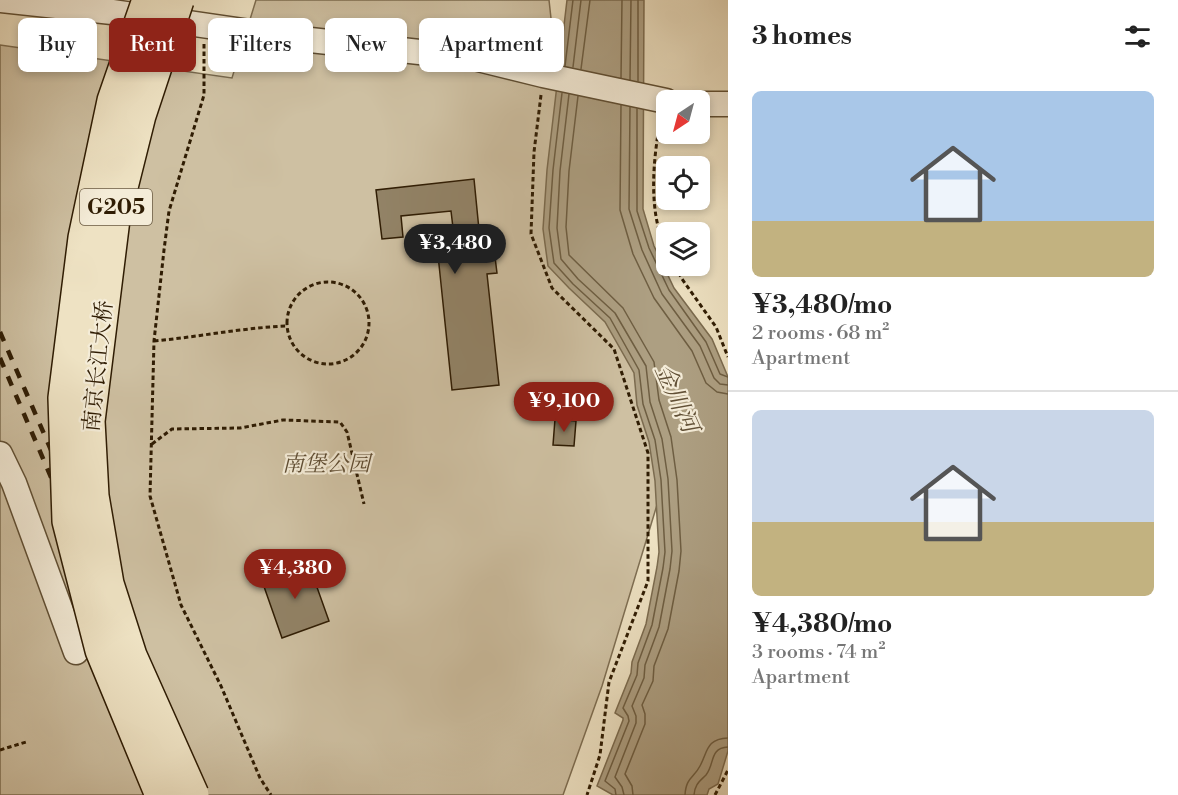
<!DOCTYPE html>
<html lang="en">
<head>
<meta charset="utf-8">
<style>
  :root { --surface:#fff; --page:#f2f2f2; --text:#222; --muted:#767676; --line:#e0e0e0; --accent:#8f2418 }
  body { margin:0; font-family:"Libre Bodoni","Noto Serif SC",serif; background:var(--page); color:var(--text); height:100vh; display:flex; flex-direction:column; font-size:22px; white-space:nowrap }
  * { box-sizing:border-box; margin:0 }
  p { font-size:20px; color:var(--muted) }
  .icon { flex:none; width:33px; height:33px; fill:none; stroke:currentColor; stroke-width:2; stroke-linecap:round; stroke-linejoin:round }
  .map { position:relative; flex:1; overflow:hidden }
  .side { display:flex; flex-direction:column; background:var(--surface); width:450px }
  .side>* { flex:none }
  .banner { position:absolute; left:18px; top:18px; width:570px; height:54px; display:flex; gap:12px }
  .needle { width:39px; rotate:216deg }
  .tools { position:absolute; left:656px; top:90px; display:grid; gap:12px }
  .tools a { display:grid; place-items:center; width:54px; height:54px; border-radius:9px; background:var(--surface); box-shadow:0 3px 9px #0003; font-size:30px }
  .price { position:absolute; translate:-50% -51px; padding:0 14px; border-radius:21px; background:var(--accent); color:#fff; font-size:20px; line-height:39px; filter:drop-shadow(0 2px 3px #0008) }
  .price::after { content:''; position:absolute; left:50%; top:36px; width:18px; height:14px; margin-left:-9px; background:inherit; clip-path:polygon(0 0,100% 0,50% 100%) }
  .price.current { background:#222; color:#fff }
  ul { padding:0; list-style:none }
  li { display:grid; align-content:center; gap:12px; height:318px; padding:0 24px }
  li+li { border-top:2px solid var(--line) }
  li span { display:grid; place-items:center; height:186px; border-radius:9px; color:#555 }
  li>.icon { margin-inline-start:auto }
  span .icon { width:108px; height:108px; fill:#fffc; stroke-width:1 }
  li b { font-size:26px }
  h2 { display:flex; justify-content:space-between; align-items:center; height:72px; padding:0 24px; font-size:26px }
  .tag { padding:0 21px; border-radius:9px; background:var(--surface); box-shadow:0 3px 9px #0003; font-size:21px; line-height:54px }
  .tag.current { background:var(--accent); color:#fff }
  main { display:flex; flex:1; min-height:0 }
  .map>svg:first-child { display:block }
  .green { fill:#cec0a2; stroke:#7e6e52; stroke-width:1.5 }
  .water { fill:#ad9f82; stroke:#7b6b4f; stroke-width:1.5 }
  .lines { fill:none; stroke-linecap:round; stroke-linejoin:round }
  .shore { stroke:#6e5e42; stroke-width:1.5 }
  .building { fill:#928367; stroke:#2f1c03; stroke-width:1.5 }
  .minor-casing { stroke:#5f4e33; stroke-width:27 }
  .path { stroke:#2f1c03; stroke-width:3; stroke-dasharray:4.5 3; stroke-linecap:butt }
  .minor { stroke:#f4ecd8; stroke-width:24 }
  .rail { stroke:#2f1c03; stroke-width:4.5; stroke-dasharray:10 10; stroke-linecap:butt }
  .highway-bridge-casing { stroke:#2f1c03; stroke-width:36; stroke-linecap:butt }
  .highway-bridge { stroke:#eee2c3; stroke-width:33 }
  .labels { text-anchor:middle; stroke-width:4.5; stroke-linejoin:round; paint-order:stroke }
  .shield { fill:#f4ecd8; stroke:#6a5a43; stroke-width:1.5 }
  .shield-label { font-size:21px; font-weight:bold; fill:#2f1c03 }
  .street-label { font-size:22px; fill:#2f1c03; stroke:#f4ecd8 }
  .park-label { font-size:22px; font-style:italic; fill:#5f4d33; stroke:#f4ecd8 }
  .water-label { font-size:24px; font-style:italic; fill:#615036; stroke:#f4ecd8 }
</style>
</head>
<body>
<main>
<div class="map">
<svg width="728" height="795" viewBox="0 0 728 795">
  <rect width="100%" height="100%" fill="#eee2c3"/>
  <filter id="stains"><feTurbulence type="fractalNoise" baseFrequency=".00333" numOctaves="4"/><feColorMatrix values="0 0 0 0 .2 0 0 0 0 .09 0 0 0 0 .02 0 0 0 .5 -.17"/></filter>
  <radialGradient id="worn" r=".72"><stop offset=".6" stop-color="#630" stop-opacity="0"/><stop offset="1" stop-color="#630" stop-opacity=".3"/></radialGradient>
  <path class="green" d="M 256,0 L 549,0 L 564,138 L 670,462 L 602,686 L 563,795 L 0,795 L 0,45 L 232,78 Z"/>
  <path class="water" d="M 567,0 L 644,0 L 643,209 L 654,246 L 674,288 L 712,339 L 728,377 L 728,751 L 718,784 L 709,789 L 707,795 L 613,795 L 597,786 L 623,720 L 623,718 L 615,713 L 631,673 L 632,662 L 646,624 L 657,567 L 659,552 L 655,481 L 649,442 L 637,405 L 634,373 L 605,322 L 569,288 L 548,266 L 543,229 L 547,170 Z"/>
  <g class="lines">
    <path class="shore" d="M 565,66 L 573,0
      M 573,67 L 581,0
      M 581,69 L 590,0
      M 621,78 L 622,0
      M 630,80 L 631,0
      M 638,81 L 638,0
      M 562,93 L 553,170 L 549,228 L 554,263 L 573,284 L 610,318 L 639,370 L 643,404 L 655,440 L 661,480 L 665,552 L 663,568 L 652,625 L 638,663 L 637,675 L 623,708 L 628,716 L 629,721 L 605,781 L 615,789 L 616,795
      M 569,94 L 560,171 L 557,228 L 561,259 L 578,279 L 615,313 L 646,366 L 650,402 L 662,439 L 668,479 L 672,551 L 670,569 L 659,627 L 645,665 L 644,678 L 632,706 L 636,716 L 636,723 L 615,777 L 622,787 L 624,795
      M 578,96 L 569,171 L 566,227 L 569,255 L 623,308 L 654,362 L 659,400 L 671,437 L 677,480 L 681,551 L 679,571 L 668,629 L 654,666 L 653,681 L 642,705 L 645,714 L 645,724 L 625,774 L 632,786 L 633,795
      M 621,105 L 620,210 L 633,254 L 654,298 L 692,351 L 706,383 L 717,392 L 728,394
      M 630,107 L 629,209 L 642,250 L 662,294 L 700,346 L 714,378 L 720,384 L 728,385
      M 637,109 L 637,211 L 649,248 L 669,290 L 706,342 L 720,374 L 728,377
      M 685,795 C 686,777 694,778 700,766 C 708,751 706,739 728,738
      M 694,795 C 695,784 699,782 706,775 C 715,764 709,748 728,747"/>
  </g>
  <path class="building" d="M 474,179 L 481,250 L 494,249 L 497,273 L 487,274 L 499,385 L 452,390 L 438,255 L 456,253 L 451,211 L 401,216 L 403,237 L 382,239 L 376,190 Z
    M 555,419 L 576,421 L 574,446 L 553,445 Z
    M 308,562 L 329,621 L 282,638 L 261,578 Z"/>
  <g class="lines">
    <defs>
      <path id="minor" d="M 0,0 L 112,12 L 292,38 L 474,58 L 543,75 L 666,101
        M 699,104 L 728,104
        M 0,454 L 14,483 L 76,652"/>
    </defs>
    <use href="#minor" class="minor-casing"/>
    <path class="path" d="M 204,44 L 204,95 L 169,211 L 164,250 L 154,341 L 150,496 L 181,605 L 221,686 L 260,778 L 271,795
      M 541,95 L 534,152 L 531,234 L 552,288 L 614,349 L 648,453 L 648,581 L 609,682 L 600,755 L 587,795
      M 660,122 C 653,161 648,212 666,249
      M 675,266 L 682,279 L 716,327 L 728,357
      M287 323a41 41 0 1 1 82 0a41 41 0 1 1-82 0Z
      M 154,341 C 198,337 241,328 286,326
      M 152,444 L 172,429 L 240,428 L 283,420 L 340,422 L 347,432 L 364,504
      M 0,750 L 26,742
      M 715,795 L 728,770"/>
    <use href="#minor" class="minor"/>
    <path class="rail" d="M 0,332 L 200,795
      M 0,358 L 187,795"/>
    <defs>
      <path id="highway-bridge" d="M 149,0 L 114,101 L 85,238 L 65,398 L 69,521 L 102,650 L 162,795
        M 177,0 L 139,115 L 113,219 L 88,421 L 92,496 L 107,584 L 130,656 L 192,795"/>
    </defs>
    <use href="#highway-bridge" class="highway-bridge-casing"/>
    <use href="#highway-bridge" class="highway-bridge"/>
  </g>
  <g class="labels">
    <rect class="shield" x="80" y="189" width="72" height="36" rx="4.5"/>
    <g class="shield-label">
      <text x="116" y="214">G205</text>
    </g>
    <g class="street-label">
      <text transform="translate(97 366) rotate(-84)" y="8">南京长江大桥</text>
    </g>
    <g class="park-label">
      <text x="326" y="471">南堡公园</text>
    </g>
    <g class="water-label">
      <text transform="translate(677 398) rotate(66)" y="8">金川河</text>
    </g>
  </g>
  <rect width="100%" height="100%" filter="url(#stains)"/>
  <rect width="100%" height="100%" fill="url(#worn)"/>
</svg>
<div class="tools">
<a><svg class="needle" viewBox="-14 -14 28 28"><path d="M0-13l5 13h-10z" fill="#e53935"/><path d="M0 13l5-13h-10z" fill="#767676"/></svg></a>
<a><svg class="icon" aria-label="locate" viewBox="0 0 24 24"><circle cx="12" cy="12" r="6"/><path d="M12 2v4M12 18v4M2 12h4M18 12h4"/></svg></a>
<a><svg class="icon" aria-label="layers" viewBox="0 0 24 24"><path d="M12 4l9 5-9 5-9-5zM3 14l9 5 9-5"/></svg></a>
</div>
<b class="price current" style="left:455px;top:275px">¥3,480</b>
<b class="price" style="left:564px;top:433px">¥9,100</b>
<b class="price" style="left:295px;top:600px">¥4,380</b>
<div class="banner">
<a class="tag">Buy</a>
<a class="tag current">Rent</a>
<a class="tag">Filters</a>
<a class="tag">New</a>
<a class="tag">Apartment</a>
</div>
</div>
<section class="side">
<h2>3 homes<svg class="icon" aria-label="filters" viewBox="0 0 24 24"><path d="M4 7h16M4 17h16"/><circle cx="9" cy="7" r="2"/><circle cx="15" cy="17" r="2"/></svg></h2>
<ul>
<li><span style="background:linear-gradient(#a9c7e8 70%,#c2b280 0)"><svg class="icon" aria-label="home" viewBox="0 0 24 24"><path d="M3 11l9-7 9 7M6 9v11h12V9"/></svg></span><div><b>¥3,480/mo</b><p>2 rooms · 68 m²</p><p>Apartment</p></div></li>
<li><span style="background:linear-gradient(#c9d6e8 60%,#c2b280 0)"><svg class="icon" aria-label="home" viewBox="0 0 24 24"><path d="M3 11l9-7 9 7M6 9v11h12V9"/></svg></span><div><b>¥4,380/mo</b><p>3 rooms · 74 m²</p><p>Apartment</p></div></li>
</ul>
</section>
</main>
</body>
</html>
